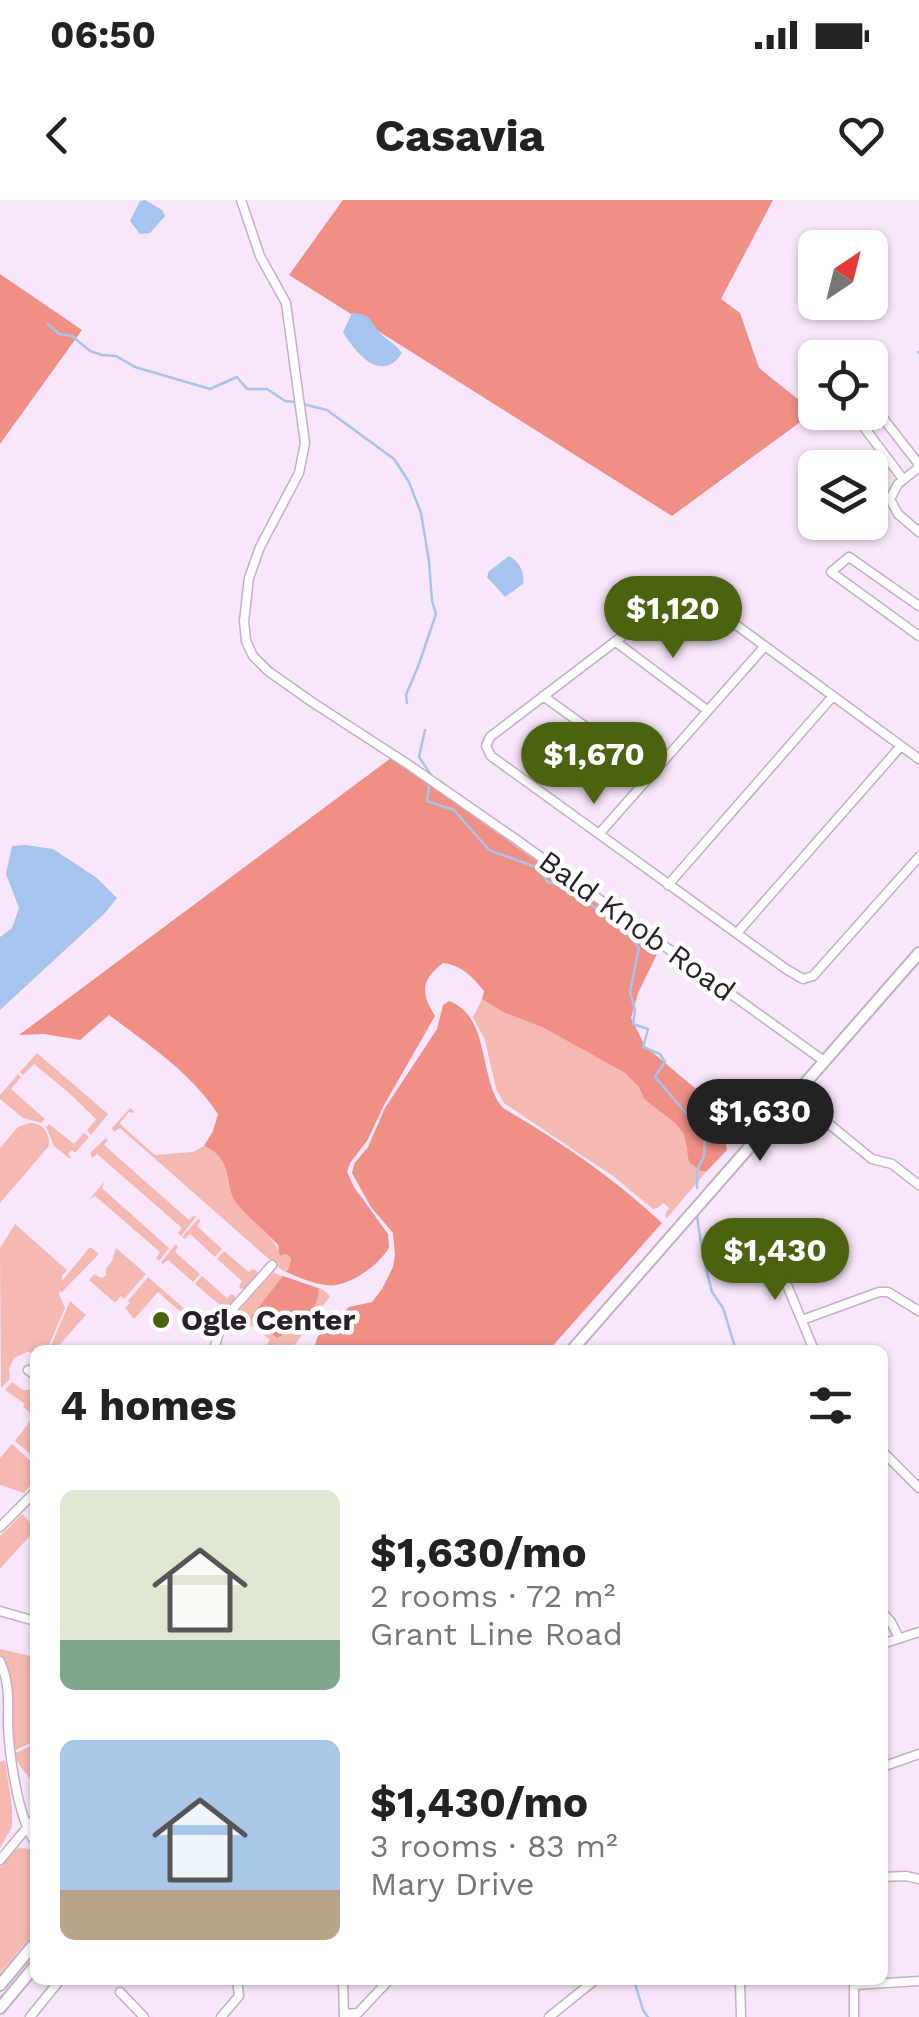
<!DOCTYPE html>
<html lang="en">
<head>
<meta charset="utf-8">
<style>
  :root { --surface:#fff; --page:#f6f6f6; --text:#222; --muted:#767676; --accent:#4b620e }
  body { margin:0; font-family:"Work Sans",sans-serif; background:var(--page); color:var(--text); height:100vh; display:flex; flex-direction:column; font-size:38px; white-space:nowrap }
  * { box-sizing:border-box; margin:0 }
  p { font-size:32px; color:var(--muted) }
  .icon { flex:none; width:55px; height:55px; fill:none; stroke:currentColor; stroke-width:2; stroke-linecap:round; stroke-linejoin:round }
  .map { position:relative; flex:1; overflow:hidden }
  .side { position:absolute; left:30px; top:1145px; width:858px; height:640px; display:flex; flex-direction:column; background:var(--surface); border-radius:15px; box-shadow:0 2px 8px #0004 }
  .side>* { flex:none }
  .needle { width:65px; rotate:35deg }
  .buttons { position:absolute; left:798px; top:30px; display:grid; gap:20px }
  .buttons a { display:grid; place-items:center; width:90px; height:90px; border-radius:15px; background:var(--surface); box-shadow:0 2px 8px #0004; font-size:50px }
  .price { position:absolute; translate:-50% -85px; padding:0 22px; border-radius:35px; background:var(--accent); color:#fff; font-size:32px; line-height:65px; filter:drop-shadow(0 2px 5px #0008) }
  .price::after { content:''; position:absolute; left:50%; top:60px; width:30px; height:22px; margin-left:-15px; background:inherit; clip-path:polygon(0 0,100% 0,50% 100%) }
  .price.on { background:#222; color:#fff }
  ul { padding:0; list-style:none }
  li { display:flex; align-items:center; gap:30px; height:250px; padding:0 30px }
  li span { display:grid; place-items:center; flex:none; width:280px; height:200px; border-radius:15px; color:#555 }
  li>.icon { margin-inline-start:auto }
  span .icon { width:120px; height:120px; fill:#fffc; stroke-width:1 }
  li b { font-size:42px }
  h2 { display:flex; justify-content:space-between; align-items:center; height:120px; padding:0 30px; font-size:42px }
  .status { display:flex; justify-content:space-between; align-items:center; height:70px; padding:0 50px; background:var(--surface); direction:ltr }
  .status svg { height:28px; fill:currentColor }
  header { display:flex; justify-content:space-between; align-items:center; height:130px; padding:0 30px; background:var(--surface); font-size:45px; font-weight:700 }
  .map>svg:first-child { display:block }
  .green { fill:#f5b9b1 }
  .forest { fill:#f08f84 }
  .water { fill:#a6c4f0 }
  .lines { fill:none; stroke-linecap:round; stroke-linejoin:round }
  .stream { stroke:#a6c4f0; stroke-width:2.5 }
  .minor-casing { stroke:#c6aec8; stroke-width:11 }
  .major-casing { stroke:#c6aec8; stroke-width:14 }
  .minor { stroke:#fff; stroke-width:8 }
  .major { stroke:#fff; stroke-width:10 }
  .poi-dot { fill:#4b620e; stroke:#fff; stroke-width:4 }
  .labels { text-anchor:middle; stroke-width:9; stroke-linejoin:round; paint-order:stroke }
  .street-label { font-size:30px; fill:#281f29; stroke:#fff }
  .poi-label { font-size:30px; font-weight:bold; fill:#281f29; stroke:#fff; text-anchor:start }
</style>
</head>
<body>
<div class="status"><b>06:50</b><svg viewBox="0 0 49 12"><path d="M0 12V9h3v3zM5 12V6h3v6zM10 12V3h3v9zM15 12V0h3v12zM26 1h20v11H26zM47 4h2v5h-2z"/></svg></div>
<header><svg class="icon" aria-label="back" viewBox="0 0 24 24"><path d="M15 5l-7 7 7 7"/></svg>Casavia<svg class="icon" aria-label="heart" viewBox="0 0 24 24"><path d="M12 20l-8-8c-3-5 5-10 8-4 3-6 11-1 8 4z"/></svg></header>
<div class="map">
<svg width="919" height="1817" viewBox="0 0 919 1817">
  <rect width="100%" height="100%" fill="#fae6fc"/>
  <path class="green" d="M 482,799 L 503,812 L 542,827 L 625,873 L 639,887 L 644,899 L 675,923 L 685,934 L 686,949 L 701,971 L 707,971 L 666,1019 L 665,1014 L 669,1008 L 663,1003 L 658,1008 L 653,1009 L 613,976 L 504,903 L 496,889 L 485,840 L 473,817 Z
    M 37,853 L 108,914 L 91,935 L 87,931 L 96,919 L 69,893 L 34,864 L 23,875 L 20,872 Z
    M 18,874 L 21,877 L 11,889 L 45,919 L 41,923 L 23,918 L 0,899 L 0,895 Z
    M 130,908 L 134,911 L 133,913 L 129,912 L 120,923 L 122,926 L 155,955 L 193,952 L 204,946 C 235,960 221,979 235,1000 C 249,1020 272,1033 281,1056 L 286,1054 L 291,1058 L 289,1068 L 284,1071 L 278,1067 L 120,928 L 114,932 L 112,928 Z
    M 30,923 C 43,923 50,932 49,946 L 0,1003 L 0,948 L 18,927 Z
    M 49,924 L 74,944 L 84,933 L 89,937 L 75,953 L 72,950 L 68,954 L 71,957 L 70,959 L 54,946 L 46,927 Z
    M 106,938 L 108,940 L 104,945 L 189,1020 L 194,1015 L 196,1017 L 181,1036 L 178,1033 L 182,1028 L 97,954 L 92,958 L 91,956 L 91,952 Z
    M 105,981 L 102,988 L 169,1048 L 159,1061 L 156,1058 L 160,1052 L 95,996 L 89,1000 Z
    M 198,1019 L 201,1021 L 197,1026 L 222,1049 L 215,1057 L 190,1034 L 185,1039 L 182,1037 Z
    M 15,1024 L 67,1070 L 62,1076 L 62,1081 L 90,1047 L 99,1054 L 61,1093 L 60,1090 L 59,1094 L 65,1108 L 47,1150 L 35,1150 L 35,1153 L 27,1152 L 14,1158 L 9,1169 L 10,1179 L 1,1188 L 0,1048 Z
    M 176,1044 L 178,1047 L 175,1052 L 200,1074 L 193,1082 L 168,1060 L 163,1064 L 161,1062 Z
    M 116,1048 L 146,1074 L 124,1099 L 121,1096 L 116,1102 L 113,1101 L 89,1080 L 94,1074 L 101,1078 L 106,1076 L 106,1068 L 112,1061 Z
    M 224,1051 L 249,1072 L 253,1069 L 257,1071 L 258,1074 L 245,1088 L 241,1089 L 239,1086 L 242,1081 L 217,1059 Z
    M 273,1072 L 293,1081 L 322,1089 L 330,1096 L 291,1150 L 281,1150 L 276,1146 L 271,1150 L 266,1146 L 270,1140 L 252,1125 L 249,1129 L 236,1117 L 236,1114 Z
    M 202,1076 L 227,1098 L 231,1094 L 235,1096 L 235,1100 L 222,1114 L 217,1112 L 220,1105 L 195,1084 Z
    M 148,1077 L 186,1110 L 183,1114 L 158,1092 L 134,1119 L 125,1108 L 130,1103 L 128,1101 Z
    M 70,1101 L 86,1115 L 55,1150 L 49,1150 Z
    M 12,1182 L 23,1190 L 35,1190 L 35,1258 L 15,1241 L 34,1216 L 23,1207 L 25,1204 L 5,1190 Z
    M 12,1244 L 35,1265 L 35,1280 L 24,1293 L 0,1285 L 0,1258 Z
    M 22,1314 L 35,1327 L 35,1330 L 0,1369 L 0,1336 Z
    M 0,1449 L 35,1457 L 35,1541 L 14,1551 L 10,1524 L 12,1488 L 8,1472 L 0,1455 Z
    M 35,1544 L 35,1591 C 33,1576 17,1569 15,1553 Z
    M 5,1560 L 12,1607 L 12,1627 L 0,1648 L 0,1562 Z
    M 19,1648 L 29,1649 L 35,1655 L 35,1732 L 0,1773 L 0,1667 L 11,1652 Z"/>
  <path class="forest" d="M 343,0 L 773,0 L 721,99 L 740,113 L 759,168 L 814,212 L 672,316 L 289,75 Z
    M 0,74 L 82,130 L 0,244 Z
    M 391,558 L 660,748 L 638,793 L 631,818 L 645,846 L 696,889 L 725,937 L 727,950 L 707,971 L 701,971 L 689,962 L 684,934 L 675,923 L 644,899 L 639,887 L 625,873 L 542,827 L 503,812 L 482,799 L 484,791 C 473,777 461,765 443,763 C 420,781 421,793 435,816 L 384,905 L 367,941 L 350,963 L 347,972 L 354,987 L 388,1034 L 389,1048 C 379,1064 355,1082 336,1085 C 322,1088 295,1076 282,1070 L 286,1071 L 289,1068 L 291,1058 L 286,1054 L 281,1056 L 279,1054 L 278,1045 C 265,1031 250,1019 238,1005 C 221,984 236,960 204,946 L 213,931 L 218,914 C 190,872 149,845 109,815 L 80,840 L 44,834 L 19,835 Z
    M 449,801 C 491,816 478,880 503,908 C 560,941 614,978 662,1023 L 549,1150 L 313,1150 L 318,1136 L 349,1107 L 372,1102 L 382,1089 L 393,1067 L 395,1055 L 393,1033 L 371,1007 L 352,973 L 354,964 L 368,947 L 385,908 L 437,829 L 443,805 Z
    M 283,1076 L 318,1088 C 320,1104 310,1112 300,1123 L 293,1123 L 283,1135 L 277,1138 L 251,1117 Z"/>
  <path class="water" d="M 145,0 L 162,10 L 165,16 L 150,33 L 140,34 L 130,21 L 140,1 Z
    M 352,113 C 373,114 369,121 381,134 C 388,141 396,144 402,153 C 382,184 356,154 343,132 Z
    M 509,356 C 519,361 525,372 523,384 L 505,397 L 487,377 L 489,371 Z
    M 25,645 L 53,649 L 97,678 L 117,698 L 104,714 L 0,810 L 0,737 L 12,728 L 19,708 L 6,674 L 12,646 Z"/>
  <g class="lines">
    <path class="stream" d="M 48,124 L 59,134 L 72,136 L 90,151 L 102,155 L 116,156 L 135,167 L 210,189 L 237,177 L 247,189 L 267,189 L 285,201 L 295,202
      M 918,152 L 919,153
      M 303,204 L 327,210 L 394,259 L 409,282 L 421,313 L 429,361 L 432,401 L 436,414 L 419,464 L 406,495 L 407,503
      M 425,530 L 419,557 L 431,575
      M 429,586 L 427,601 L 454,610 L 489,650 L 536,667 L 548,682 L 567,687 L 626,730 L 639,748 L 630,792 L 635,810 L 633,824 L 648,829 L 643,847 L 660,854 L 665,862 L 655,877 L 687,914 L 701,922 L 705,934 L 704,956 L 697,971 L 697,988
      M 697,1016 L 703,1056 L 712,1092 L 723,1108 L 736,1150
      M 634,1780 L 643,1810 L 648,1817"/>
    <defs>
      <path id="minor" d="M 241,0 L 260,56 L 286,103 L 305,243 L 299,273 L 260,347 L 249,378 L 244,421 L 246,441 L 253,456 L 268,471 L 312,502 L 406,563 L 517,640 L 824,861
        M 870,207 L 875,208 L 918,263 L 918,268 L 898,284 L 890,299 L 898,314 L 919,332
        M 861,212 L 857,218 L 903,279
        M 919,406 L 849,357 L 831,372 L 919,436
        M 616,442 L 707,510
        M 543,496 L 651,574
        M 919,559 L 698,397 C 684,391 679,393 667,402 L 490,537 L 486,546 L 491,556 L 786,769 L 803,779 L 813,776 L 919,657
        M 599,634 L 765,446
        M 668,685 L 833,496
        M 737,733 L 901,546
        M 806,882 L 823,896 L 824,919 L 829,924 L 872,959 L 892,964 L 919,985
        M 747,1040 L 768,1052 L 777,1061 L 814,1150
        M 802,1120 L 879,1092 L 888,1092 L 919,1111
        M 214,1150 L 222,1121 L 272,1065
        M 28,1170 L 35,1175
        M 882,1251 L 919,1288
        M 0,1327 L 35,1292
        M 0,1411 L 35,1421
        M 882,1412 L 891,1422 L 899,1438
        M 882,1444 L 919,1432
        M 0,1461 C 10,1484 8,1501 8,1524 C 9,1554 18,1618 35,1642
        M 882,1567 L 919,1554
        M 0,1660 L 35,1618
        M 882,1677 L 906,1676 L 919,1679
        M 343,1780 L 344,1817
        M 740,1780 L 741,1817
        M 854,1780 L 854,1817
        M 854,1785 L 919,1781
        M 120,1792 L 144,1817
        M 344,1814 L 358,1813 L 389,1780
        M 30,1817 L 60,1780
        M 221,1817 L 239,1796 L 237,1780
        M 549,1817 L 595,1780"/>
      <path id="major" d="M 572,1150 L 919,753
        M 0,1785 L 35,1743
        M 0,1808 L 35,1766"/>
    </defs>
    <use href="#minor" class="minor-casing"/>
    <use href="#major" class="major-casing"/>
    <use href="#minor" class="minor"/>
    <use href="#major" class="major"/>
  </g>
  <circle class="poi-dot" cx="161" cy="1120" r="10"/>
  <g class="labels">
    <g class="street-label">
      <text transform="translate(637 726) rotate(36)" y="10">Bald Knob Road</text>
    </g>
    <g class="poi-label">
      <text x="181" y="1130">Ogle Center</text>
    </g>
  </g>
</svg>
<div class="buttons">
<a><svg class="needle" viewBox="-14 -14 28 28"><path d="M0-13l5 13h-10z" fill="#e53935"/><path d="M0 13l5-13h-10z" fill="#767676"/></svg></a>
<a><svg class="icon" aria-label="locate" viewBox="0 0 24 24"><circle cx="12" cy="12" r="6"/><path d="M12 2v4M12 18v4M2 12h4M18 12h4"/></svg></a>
<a><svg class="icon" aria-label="layers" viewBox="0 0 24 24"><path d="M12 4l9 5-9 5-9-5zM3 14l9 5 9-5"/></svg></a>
</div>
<b class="price" style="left:673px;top:461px">$1,120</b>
<b class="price" style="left:594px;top:607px">$1,670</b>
<b class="price on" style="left:760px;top:964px">$1,630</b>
<b class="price" style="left:775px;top:1103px">$1,430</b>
<section class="side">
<h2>4 homes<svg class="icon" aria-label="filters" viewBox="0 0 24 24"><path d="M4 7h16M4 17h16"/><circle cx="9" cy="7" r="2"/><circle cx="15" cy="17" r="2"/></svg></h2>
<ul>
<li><span style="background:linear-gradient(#dfe7d0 75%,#7fa58c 0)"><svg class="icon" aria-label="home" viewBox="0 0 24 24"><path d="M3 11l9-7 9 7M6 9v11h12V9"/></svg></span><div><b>$1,630/mo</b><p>2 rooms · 72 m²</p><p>Grant Line Road</p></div></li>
<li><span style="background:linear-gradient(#a9c7e8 75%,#b9a48a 0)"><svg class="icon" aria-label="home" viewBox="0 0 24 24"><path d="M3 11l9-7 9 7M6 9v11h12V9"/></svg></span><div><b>$1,430/mo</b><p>3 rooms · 83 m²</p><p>Mary Drive</p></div></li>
</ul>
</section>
</div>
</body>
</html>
